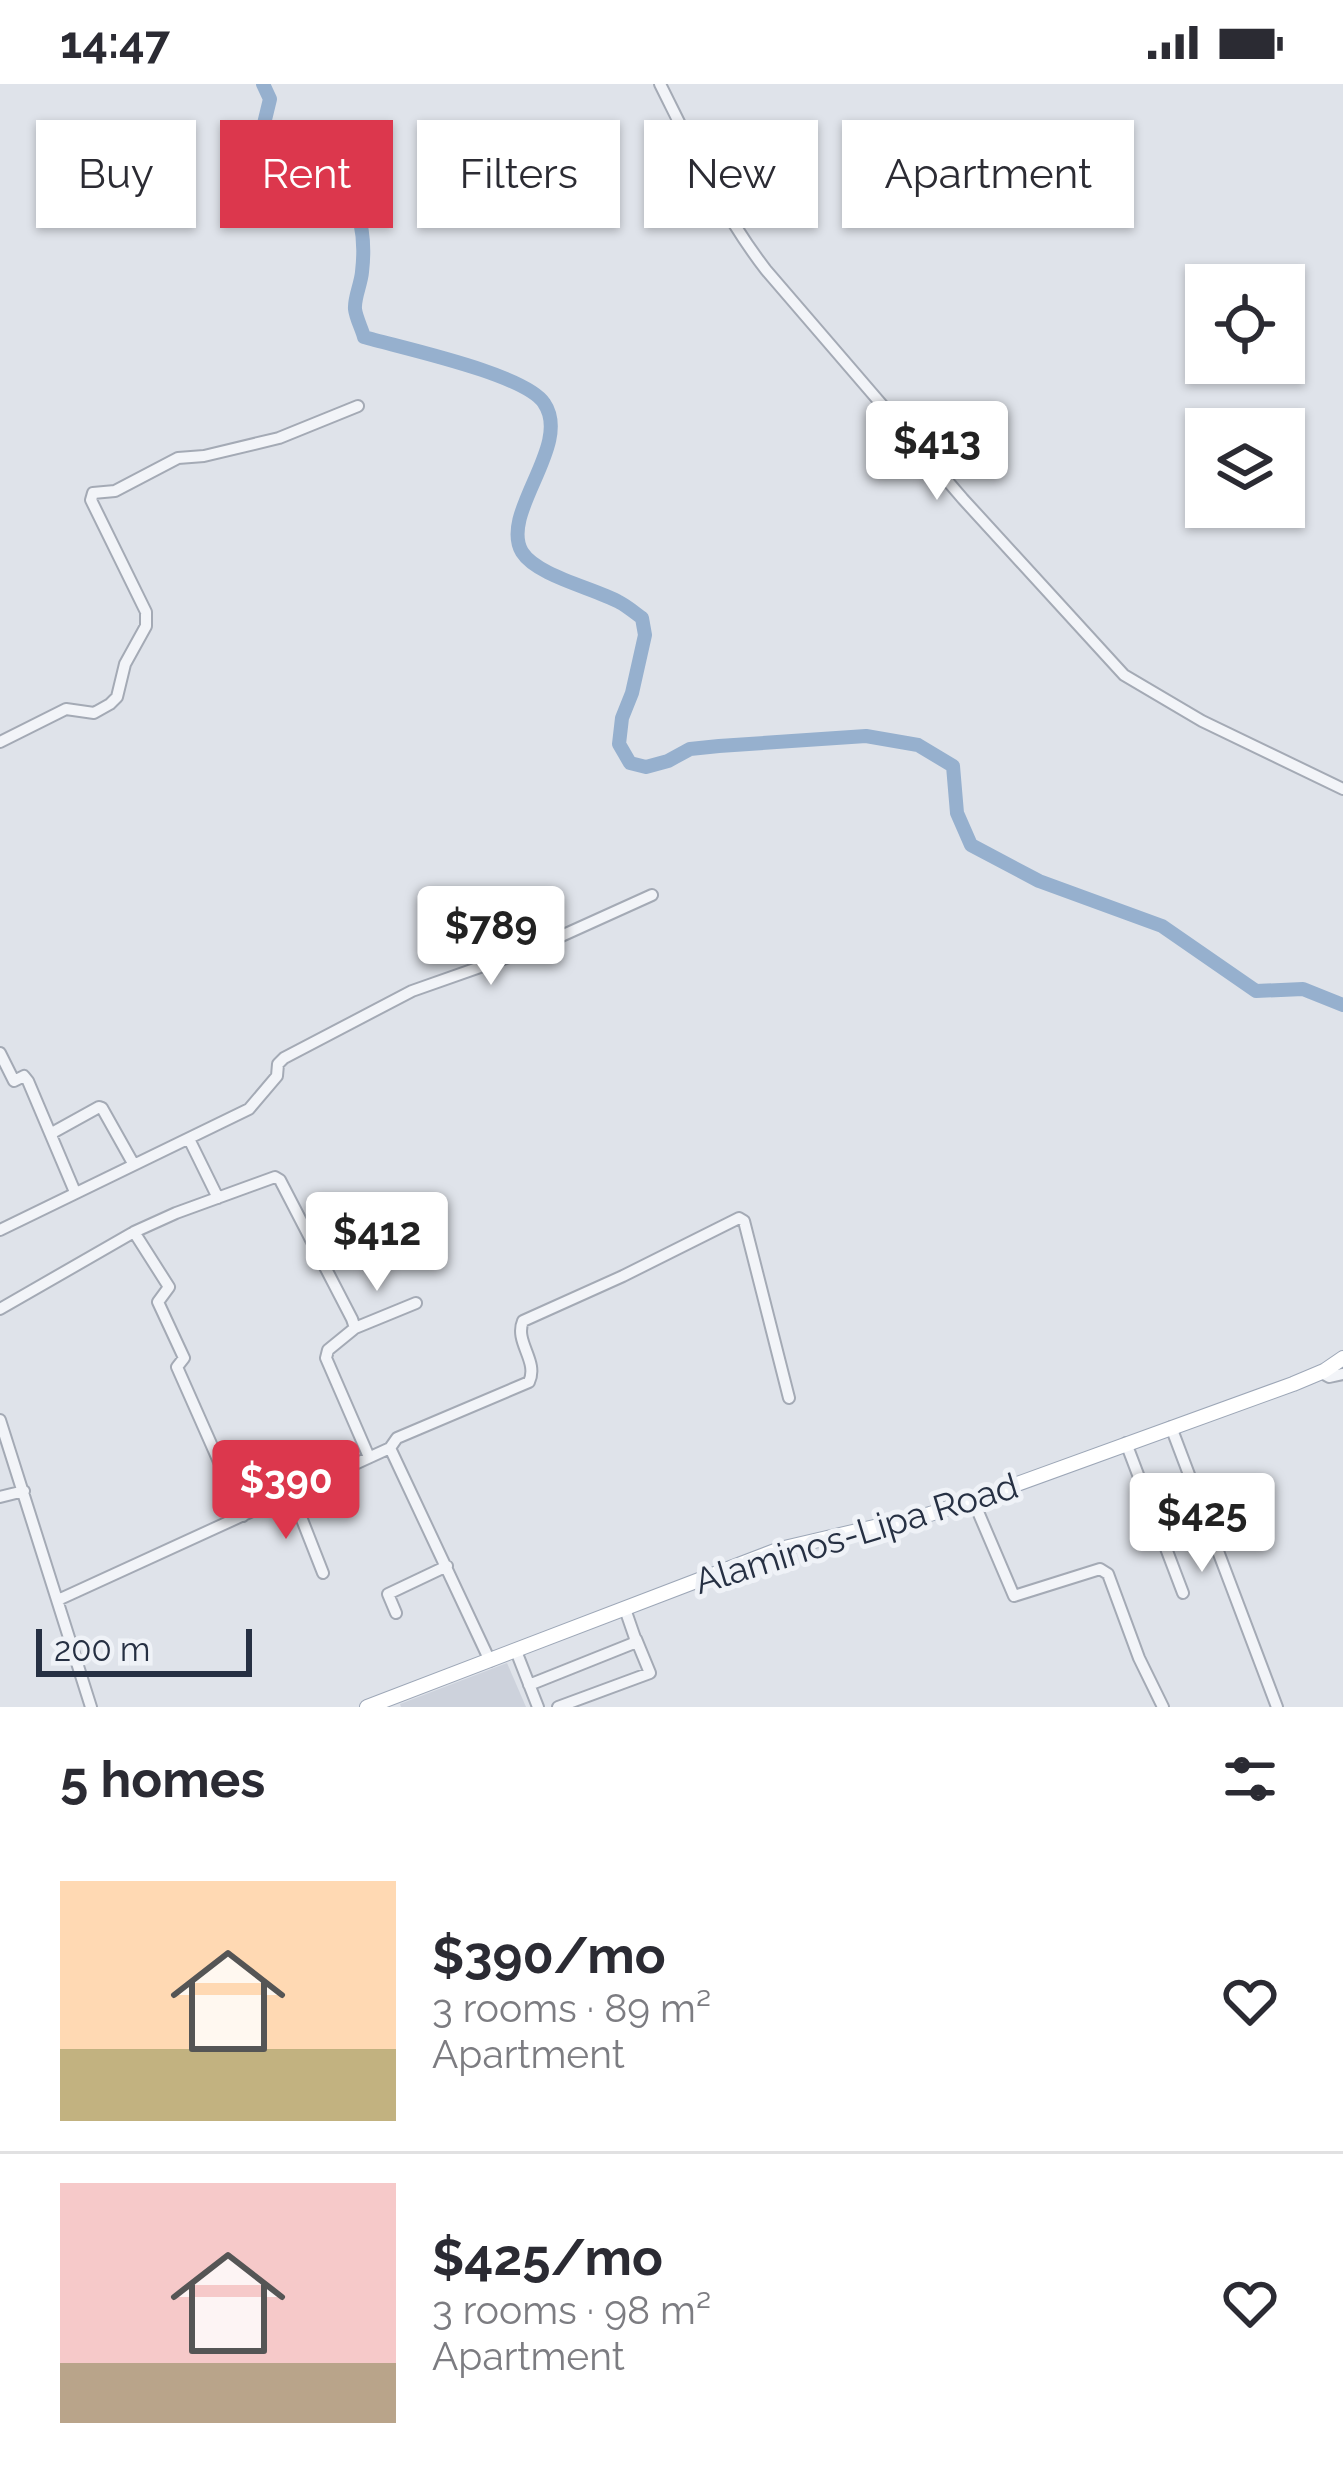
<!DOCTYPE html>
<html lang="en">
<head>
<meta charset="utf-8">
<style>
  :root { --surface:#fff; --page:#f7f7f7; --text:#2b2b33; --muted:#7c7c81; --line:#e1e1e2; --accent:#dc374d }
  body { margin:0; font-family:Raleway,sans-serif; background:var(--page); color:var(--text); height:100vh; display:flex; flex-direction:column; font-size:45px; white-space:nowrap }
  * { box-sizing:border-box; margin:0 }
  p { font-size:39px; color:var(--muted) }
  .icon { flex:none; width:66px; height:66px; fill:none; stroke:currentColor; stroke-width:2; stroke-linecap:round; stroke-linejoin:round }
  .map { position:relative; height:1623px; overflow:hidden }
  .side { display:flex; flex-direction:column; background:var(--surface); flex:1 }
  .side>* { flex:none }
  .hud { position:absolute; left:36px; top:36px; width:1272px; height:108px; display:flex; gap:24px }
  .fabs { position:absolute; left:1185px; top:180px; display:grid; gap:24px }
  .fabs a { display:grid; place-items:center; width:120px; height:120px; border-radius:0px; background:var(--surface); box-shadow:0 3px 9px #0004; font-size:60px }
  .scale { position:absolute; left:36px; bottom:30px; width:216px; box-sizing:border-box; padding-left:12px; border:6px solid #263043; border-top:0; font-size:33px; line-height:42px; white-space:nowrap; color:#263043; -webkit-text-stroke:9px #eff2f7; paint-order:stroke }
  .price { position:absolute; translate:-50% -102px; padding:0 27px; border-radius:12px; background:#fff; color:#222; font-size:39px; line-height:78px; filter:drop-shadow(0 3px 6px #0008) }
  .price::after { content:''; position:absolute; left:50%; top:72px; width:36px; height:27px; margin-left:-18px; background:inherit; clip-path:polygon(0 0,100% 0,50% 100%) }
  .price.on { background:var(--accent); color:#fff }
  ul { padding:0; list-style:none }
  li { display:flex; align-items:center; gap:36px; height:300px; padding:0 60px }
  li+li { border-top:3px solid var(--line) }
  li span { display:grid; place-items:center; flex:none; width:336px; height:240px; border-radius:0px; color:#555 }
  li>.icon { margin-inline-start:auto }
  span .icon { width:144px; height:144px; fill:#fffc; stroke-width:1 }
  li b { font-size:51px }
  h2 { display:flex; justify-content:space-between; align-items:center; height:144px; padding:0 60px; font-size:51px }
  .chip { padding:0 42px; border-radius:0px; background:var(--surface); box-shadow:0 3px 9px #0004; font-size:42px; line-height:108px }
  .chip.on { background:var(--accent); color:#fff }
  .status { display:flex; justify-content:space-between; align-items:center; height:84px; padding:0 60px; background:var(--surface); direction:ltr }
  .status svg { height:33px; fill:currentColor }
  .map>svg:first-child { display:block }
  .built { fill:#cdd2dc }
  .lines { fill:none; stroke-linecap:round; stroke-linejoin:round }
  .river { stroke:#96b0ce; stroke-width:14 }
  .minor-casing { stroke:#a4aab5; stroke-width:14 }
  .major-casing { stroke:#9da7b7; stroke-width:16 }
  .minor { stroke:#f2f4f8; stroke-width:10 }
  .major { stroke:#fff; stroke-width:14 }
  .labels { text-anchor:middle; stroke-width:10; stroke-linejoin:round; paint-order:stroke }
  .street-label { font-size:36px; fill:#263043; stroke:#eff2f7 }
</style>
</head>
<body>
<div class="status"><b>14:47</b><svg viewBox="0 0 49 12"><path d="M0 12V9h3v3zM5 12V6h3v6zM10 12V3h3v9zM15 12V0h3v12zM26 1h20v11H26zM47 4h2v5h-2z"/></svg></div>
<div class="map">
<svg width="1343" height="1623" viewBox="0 0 1343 1623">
  <rect width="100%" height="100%" fill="#dfe3ea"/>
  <path class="built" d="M 507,1579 L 526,1623 L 401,1623 L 400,1620 Z"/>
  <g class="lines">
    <path class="river" d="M 263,0 L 270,15 L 252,89 L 255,108 L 263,112 L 316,84 C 358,103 367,145 362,188 C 361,200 354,214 355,225 C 356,234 362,245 364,253 C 402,264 525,290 544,319 C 573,361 499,429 522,468 C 537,492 594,504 619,518 C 627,522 635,529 642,534 L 645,551 L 632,609 L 622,634 L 619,660 L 630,679 L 646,683 L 668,677 L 690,665 L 719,662 L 866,652 L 918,661 L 953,682 L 957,729 L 971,761 L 1039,797 L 1162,842 L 1256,907 L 1303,905 L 1343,921"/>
    <defs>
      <path id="minor" d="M 660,0 C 692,64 722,129 766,186 L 963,415 L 1124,591 L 1202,637 L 1343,705
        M 0,658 L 66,625 L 94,629 L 110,620 L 117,613 L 125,580 L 146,542 L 146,528 L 91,416 L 93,409 L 115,407 L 178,374 L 204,372 L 279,354 L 358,322
        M 0,969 L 14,997 L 24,992 L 28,997 L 75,1108
        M 52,1049 L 99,1023 L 102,1024 L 134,1081
        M 189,1055 L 218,1114
        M 0,1146 L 249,1025 L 277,992 L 278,980 L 284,974 L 412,907 L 537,863 L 652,811
        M 134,1148 L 169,1203 L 158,1218 L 184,1274 L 177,1283 L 243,1432
        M 0,1225 L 134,1148 L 176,1129 L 275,1093 L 280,1096 L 352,1235 L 355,1244 L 328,1266 L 326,1274 L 369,1373
        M 355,1244 L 416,1219
        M 1320,1288 L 1329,1293 L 1343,1290
        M 0,1336 L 91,1623
        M 1171,1343 L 1277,1623
        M 1126,1359 L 1183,1509
        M 390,1364 L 397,1354 L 529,1298 C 539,1277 514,1258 523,1237 L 623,1192 L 739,1134 L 744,1137 L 789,1314
        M 292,1410 L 323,1489
        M 0,1413 L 24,1407
        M 973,1416 L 1014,1512 L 1100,1485 L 1108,1490 L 1139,1574 L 1163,1623
        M 58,1516 L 390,1364 L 490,1577
        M 396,1529 L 388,1510 L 447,1482
        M 516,1567 L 538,1623
        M 529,1601 L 634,1559 L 635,1554 L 625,1525
        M 558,1623 L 650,1589 L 636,1555"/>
      <path id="major" d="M 367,1623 L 780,1465 L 930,1430 L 973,1416 L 1293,1300 L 1324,1287 L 1343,1274"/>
    </defs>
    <use href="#minor" class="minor-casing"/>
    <use href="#major" class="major-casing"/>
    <use href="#minor" class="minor"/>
    <use href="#major" class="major"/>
  </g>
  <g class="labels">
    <g class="street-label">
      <text transform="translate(856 1449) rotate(-17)" y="13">Alaminos-Lipa Road</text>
    </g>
  </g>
</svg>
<div class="fabs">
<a><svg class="icon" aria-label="locate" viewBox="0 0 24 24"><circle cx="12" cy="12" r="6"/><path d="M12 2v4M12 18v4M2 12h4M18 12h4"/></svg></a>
<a><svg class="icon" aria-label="layers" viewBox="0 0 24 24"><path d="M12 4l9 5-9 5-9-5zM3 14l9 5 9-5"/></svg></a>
</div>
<div class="scale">200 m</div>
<b class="price" style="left:937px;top:419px">$413</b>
<b class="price" style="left:491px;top:904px">$789</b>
<b class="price" style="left:377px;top:1210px">$412</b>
<b class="price on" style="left:286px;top:1458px">$390</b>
<b class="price" style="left:1202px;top:1491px">$425</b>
<div class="hud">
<a class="chip">Buy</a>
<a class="chip on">Rent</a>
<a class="chip">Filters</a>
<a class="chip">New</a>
<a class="chip">Apartment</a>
</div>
</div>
<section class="side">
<h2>5 homes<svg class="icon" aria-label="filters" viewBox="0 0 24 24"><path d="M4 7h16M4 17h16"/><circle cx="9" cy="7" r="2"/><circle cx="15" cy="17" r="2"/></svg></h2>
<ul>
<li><span style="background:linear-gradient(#ffd9b3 70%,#c2b280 0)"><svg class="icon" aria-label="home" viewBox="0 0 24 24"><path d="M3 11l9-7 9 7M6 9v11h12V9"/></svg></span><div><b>$390/mo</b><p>3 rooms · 89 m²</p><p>Apartment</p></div><svg class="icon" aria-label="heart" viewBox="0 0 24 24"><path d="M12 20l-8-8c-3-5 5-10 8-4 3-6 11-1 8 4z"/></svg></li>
<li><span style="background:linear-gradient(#f6c9c9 75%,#b9a48a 0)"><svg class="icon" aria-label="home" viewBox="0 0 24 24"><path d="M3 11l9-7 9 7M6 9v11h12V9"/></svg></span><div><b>$425/mo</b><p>3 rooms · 98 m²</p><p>Apartment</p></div><svg class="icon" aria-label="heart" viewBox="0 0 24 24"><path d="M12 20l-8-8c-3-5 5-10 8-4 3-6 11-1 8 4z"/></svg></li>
</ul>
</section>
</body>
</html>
